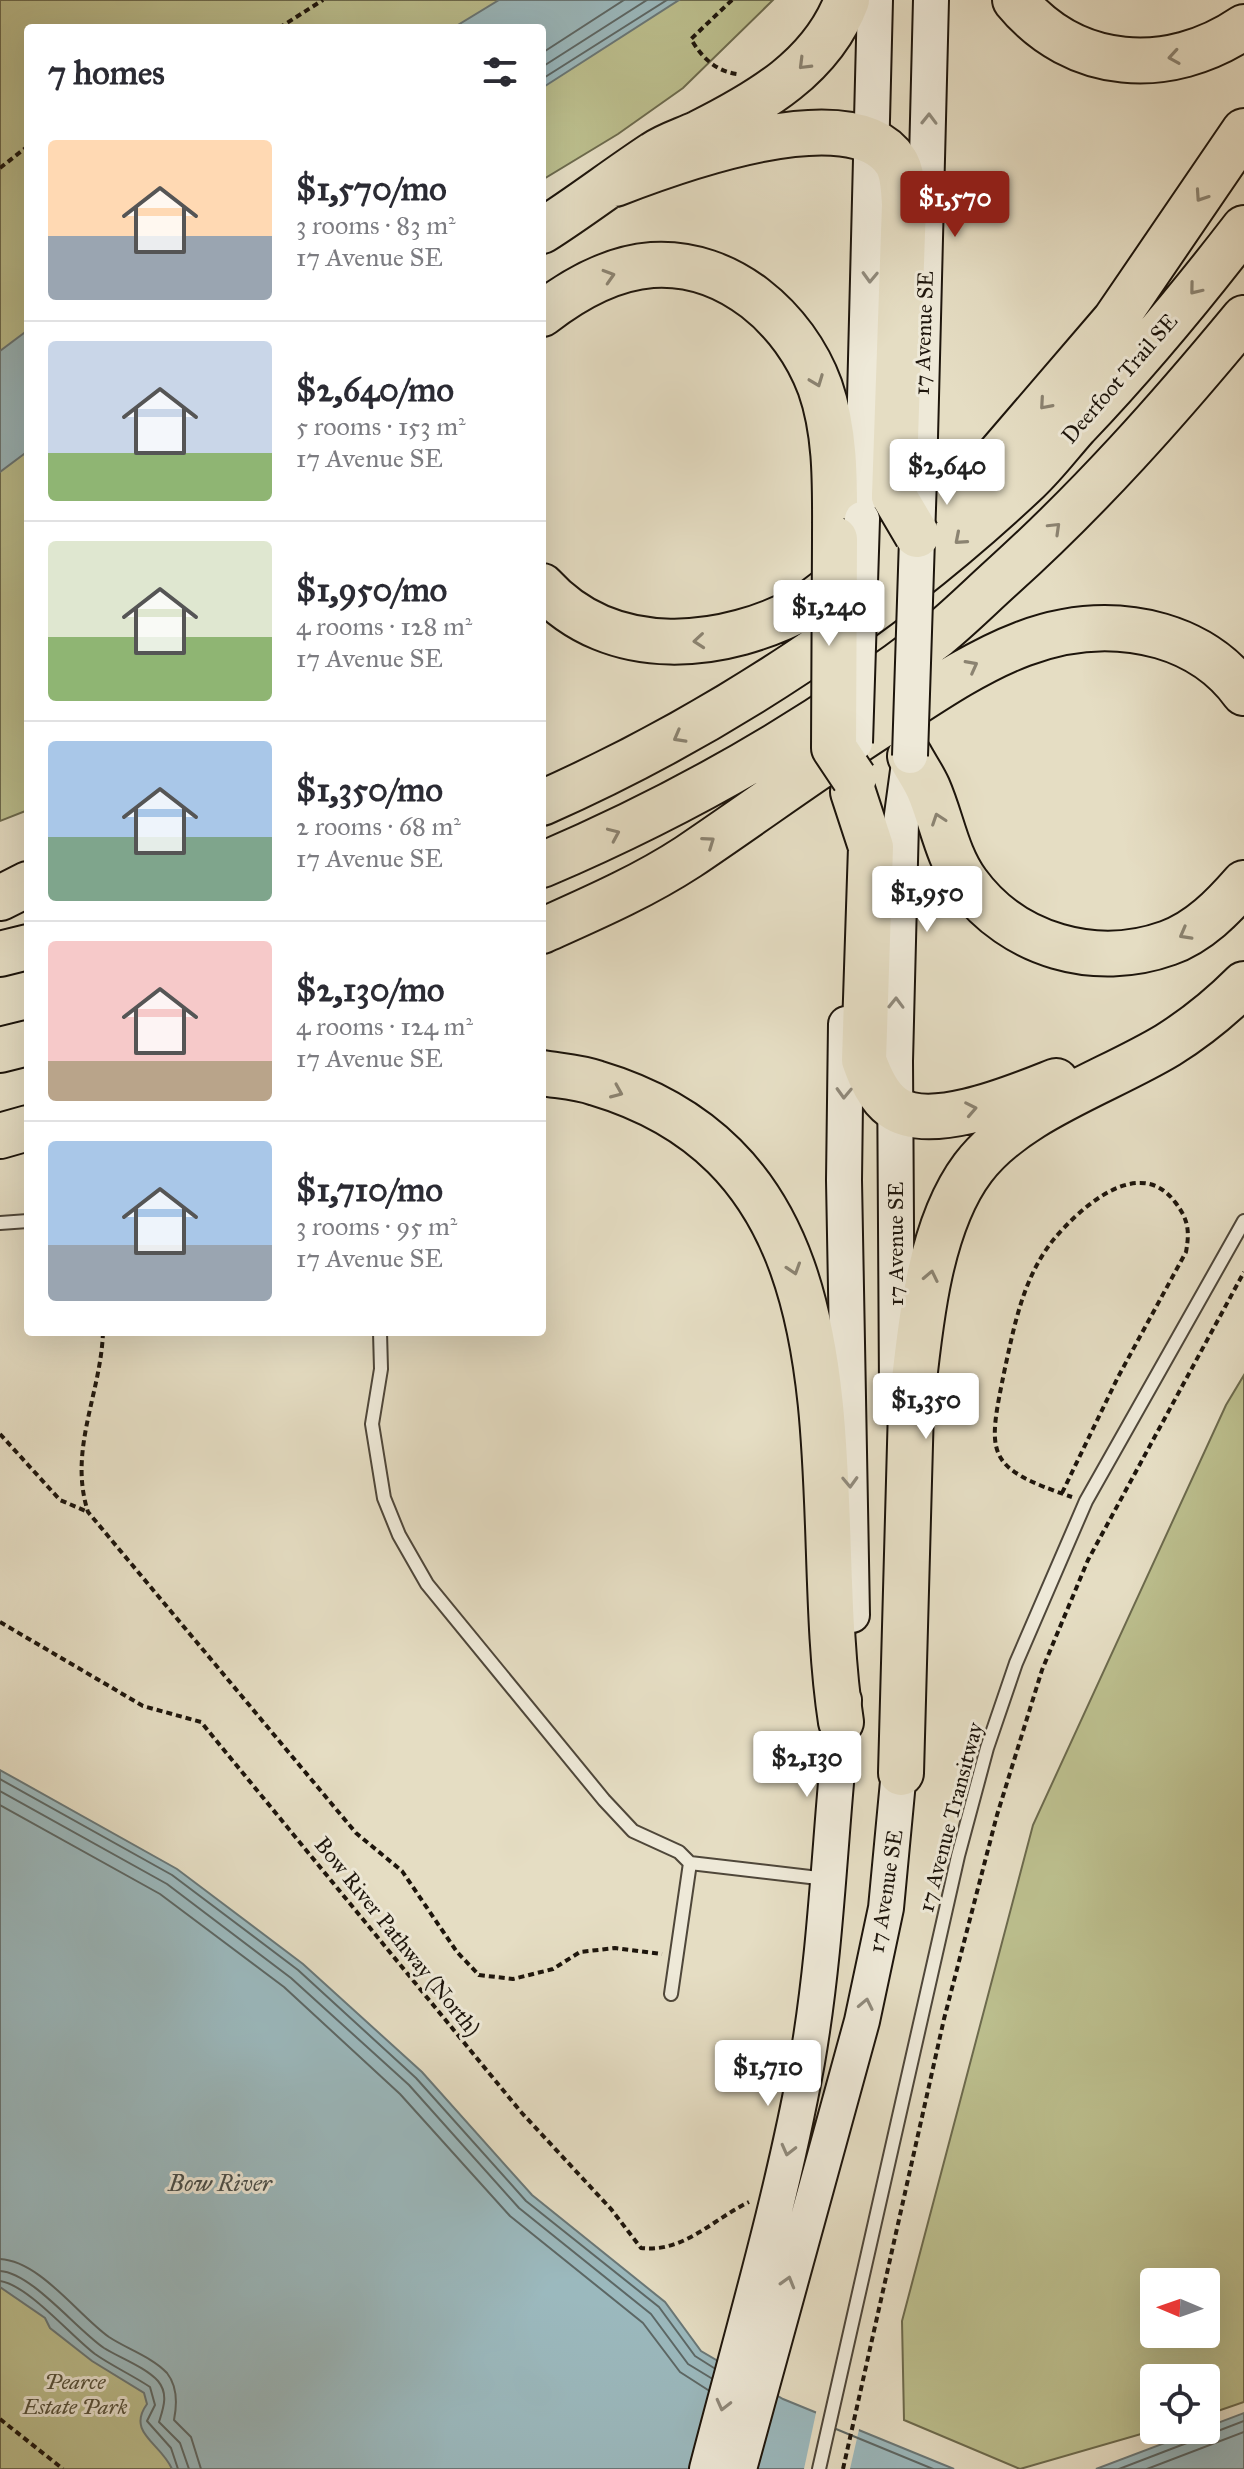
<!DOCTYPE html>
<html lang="en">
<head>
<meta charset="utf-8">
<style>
  :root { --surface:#fff; --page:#f7f7f7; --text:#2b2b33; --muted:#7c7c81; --line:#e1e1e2; --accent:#8f2418 }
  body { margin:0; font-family:"IM FELL Great Primer",serif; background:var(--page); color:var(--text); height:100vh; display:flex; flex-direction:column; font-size:30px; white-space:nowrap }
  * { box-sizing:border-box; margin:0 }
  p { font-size:26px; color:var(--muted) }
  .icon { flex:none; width:44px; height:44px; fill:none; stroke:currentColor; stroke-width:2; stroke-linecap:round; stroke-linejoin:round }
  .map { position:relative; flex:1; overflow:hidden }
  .details { position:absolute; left:24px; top:24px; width:522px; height:1312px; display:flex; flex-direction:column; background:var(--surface); border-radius:8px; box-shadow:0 8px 32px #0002 }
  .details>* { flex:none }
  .needle { width:52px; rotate:272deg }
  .controls { position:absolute; left:1140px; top:2268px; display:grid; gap:16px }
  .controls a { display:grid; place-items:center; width:80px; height:80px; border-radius:8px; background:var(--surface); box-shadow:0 8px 32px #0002; font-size:40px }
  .price { position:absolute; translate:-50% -68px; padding:0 18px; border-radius:8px; background:#fff; color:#222; font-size:26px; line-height:52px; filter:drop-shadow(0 2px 4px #0008) }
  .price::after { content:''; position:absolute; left:50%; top:48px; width:24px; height:18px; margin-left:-12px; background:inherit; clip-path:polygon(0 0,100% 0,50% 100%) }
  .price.current { background:var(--accent); color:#fff }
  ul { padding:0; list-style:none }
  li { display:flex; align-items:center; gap:24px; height:200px; padding:0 24px }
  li+li { border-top:2px solid var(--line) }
  li span { display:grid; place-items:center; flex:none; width:224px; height:160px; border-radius:8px; color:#555 }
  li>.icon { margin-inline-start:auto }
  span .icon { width:96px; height:96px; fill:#fffc; stroke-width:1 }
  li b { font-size:34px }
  h2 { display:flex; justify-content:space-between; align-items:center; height:96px; padding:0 24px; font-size:34px }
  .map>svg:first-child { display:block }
  .green { fill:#bcbf8e; stroke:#6c6a4d; stroke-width:2; fill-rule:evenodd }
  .water { fill:#9bb9be; stroke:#697777; stroke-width:2 }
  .pier { fill:#e5ddc3 }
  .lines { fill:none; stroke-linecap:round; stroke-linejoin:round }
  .shore { stroke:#5c6765; stroke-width:2 }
  .lane-casing { stroke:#4f473a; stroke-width:16 }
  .secondary-casing { stroke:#1d150c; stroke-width:38 }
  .highway-casing { stroke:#1d150c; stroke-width:48 }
  .path { stroke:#1d150c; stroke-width:4; stroke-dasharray:6 4; stroke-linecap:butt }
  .lane { stroke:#eee9d8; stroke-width:12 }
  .secondary { stroke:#eee9d8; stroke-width:34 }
  .highway { stroke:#e5ddc3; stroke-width:44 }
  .secondary-bridge-casing { stroke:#1d150c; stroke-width:38; stroke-linecap:butt }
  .highway-bridge-casing { stroke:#1d150c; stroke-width:48; stroke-linecap:butt }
  .secondary-bridge { stroke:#eee9d8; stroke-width:34 }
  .highway-bridge { stroke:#e5ddc3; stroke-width:44 }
  .oneway { stroke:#8b8371 }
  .oneway2 { stroke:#908a7c }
  .labels { text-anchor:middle; stroke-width:6; stroke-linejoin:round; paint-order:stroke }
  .street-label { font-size:22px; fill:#1d150c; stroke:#eee9d8 }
  .park-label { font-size:22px; font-style:italic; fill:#55503a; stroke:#eee9d8 }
  .water-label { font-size:24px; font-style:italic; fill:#494e4a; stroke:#eee9d8 }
</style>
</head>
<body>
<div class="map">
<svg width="1244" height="2469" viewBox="0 0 1244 2469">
  <rect width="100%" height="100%" fill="#e5ddc3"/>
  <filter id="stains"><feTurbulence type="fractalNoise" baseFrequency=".0025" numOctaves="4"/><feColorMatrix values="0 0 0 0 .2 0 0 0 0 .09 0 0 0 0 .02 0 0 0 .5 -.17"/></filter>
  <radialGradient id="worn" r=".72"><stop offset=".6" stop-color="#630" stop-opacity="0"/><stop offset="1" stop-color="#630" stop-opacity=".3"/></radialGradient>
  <path class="green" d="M 0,0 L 773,0 L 683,88 L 618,134 L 542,180 L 542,28 L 28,28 L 28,810 L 0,821 Z
    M 1244,1375 L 1244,2402 L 1206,2415 L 1206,2378 L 1154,2378 L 1155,2430 L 1020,2469 L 904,2420 L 902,2321 L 1033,1825 L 1226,1405 ZM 1206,2282 L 1206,2334 L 1154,2334 L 1154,2282 Z
    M 0,2231 L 286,2469 L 0,2469 Z"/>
  <path class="water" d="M 499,0 L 679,0 L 542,88 L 542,28 L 453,28 Z
    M 28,330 L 28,451 L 0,472 L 0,351 Z
    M 0,1770 L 177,1869 L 303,1964 L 422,2072 L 532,2195 L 665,2302 L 701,2351 L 783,2399 L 954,2469 L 172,2469 C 161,2443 126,2433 147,2404 L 144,2393 L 92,2361 L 50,2328 L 45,2318 L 0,2287 Z
    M 1244,2413 L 1244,2469 L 1096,2469 Z"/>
  <path class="pier" d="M 817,2408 L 860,2425 L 850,2469 L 804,2469 Z"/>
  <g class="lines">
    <path class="shore" d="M 542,53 L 624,0
      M 542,67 L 647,0
      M 542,79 L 667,0
      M 0,1779 L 172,1875 L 298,1970 L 416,2078 L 526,2201 L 659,2307 L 695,2356 L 714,2368
      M 0,1791 L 167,1884 L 291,1978 L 409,2085 L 519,2208 L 651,2314 L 688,2364 L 711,2378
      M 0,1805 L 160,1894 L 284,1987 L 400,2094 L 510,2216 L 643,2323 L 680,2372 L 708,2390
      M 0,2259 C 40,2261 78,2315 109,2337 C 127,2349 152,2357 167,2373 C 178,2387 177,2405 174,2420 L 191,2437 L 201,2469
      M 0,2271 C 32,2273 76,2329 104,2348 C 120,2358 145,2367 158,2381 C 169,2394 163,2409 159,2422 L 180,2443 L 189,2469
      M 0,2281 C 28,2285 71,2336 95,2354 C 112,2366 132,2375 150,2387 L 155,2405 L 147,2421 L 171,2448 L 178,2469
      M 836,2429 L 933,2469
      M 1119,2469 L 1192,2441 L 1200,2433 L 1210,2434 L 1244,2421
      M 1147,2469 L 1244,2432"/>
    <defs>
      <path id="lane" d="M 0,1223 L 28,1221
        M 380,1332 L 381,1369 L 372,1424 L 384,1498 L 399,1535 L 427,1584 L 604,1800 L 633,1831 L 679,1852 L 690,1863
        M 671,1994 L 690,1863 L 827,1879
        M 819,2469 L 958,1856 L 987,1748 L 1016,1663 L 1086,1501 L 1244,1221"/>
      <path id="secondary" d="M 919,477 L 931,0
        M 862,519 L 875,0
        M 846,1024 L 844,1180 L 852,1615
        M 897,1389 L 895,1061 L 901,822 L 910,756
        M 707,2469 C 742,2334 782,2199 807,2062 C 828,1942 830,1821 844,1700
        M 739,2469 L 862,2021 L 886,1908 L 901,1750"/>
      <path id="highway" d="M 1015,0 C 1074,72 1169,78 1244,27
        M 615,184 C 672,162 853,94 896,162 C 903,173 903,192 904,204 L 894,496
        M 542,231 C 580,207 616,179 654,154 C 667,145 684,140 699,133 C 759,103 822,67 847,0
        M 542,314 C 573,290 612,268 652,265 C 729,260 795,319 820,387 C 837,435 835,488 835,539
        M 542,586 C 612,663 725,651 808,605 L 987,469 L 1115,320 L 1244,131
        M 910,756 C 916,767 923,777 928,788 C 942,820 946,854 967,883 C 1013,946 1096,969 1168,943 C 1199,932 1223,907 1244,883
        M 853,792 L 871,847 L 864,1060 C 870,1077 878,1096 893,1107 C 930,1134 1018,1096 1056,1081
        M 542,803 C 718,725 887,613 1028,480 C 1045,464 1060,444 1076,426 C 1136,363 1191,297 1244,228
        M 542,865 C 685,804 815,730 938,635 C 960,617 980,597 1001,578 C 1090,498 1168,410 1244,318
        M 0,898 L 28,884
        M 542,931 C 591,909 642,887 688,857 C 752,814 813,769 878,727 C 966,670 1051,605 1161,636 C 1195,646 1223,664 1244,693
        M 0,954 L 28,947
        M 0,1050 L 28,1043
        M 542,1073 C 560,1076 579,1077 596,1083 C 884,1169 806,1495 841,1722
        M 0,1136 L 28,1128
        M 901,1773 L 911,1408 C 919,1335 927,1229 973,1168 C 1017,1110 1107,1082 1168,1045 C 1195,1028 1222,1006 1244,984"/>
    </defs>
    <use href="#lane" class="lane-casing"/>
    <use href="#secondary" class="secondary-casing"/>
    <use href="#highway" class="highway-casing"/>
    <path class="path" d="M 732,0 L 691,39 C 702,58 716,71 737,74
      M 279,28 L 323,0
      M 0,168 L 28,146
      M 103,1332 C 101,1394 68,1450 88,1512 L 356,1833 L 402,1871 L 457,1952 L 479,1975 L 513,1979 L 553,1969 L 580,1952 L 615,1948 L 662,1954
      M 0,1434 L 60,1500 L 88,1512
      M 1062,1493 L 1118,1377 L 1186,1252 C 1190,1230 1188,1219 1175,1202 C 1139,1154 1080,1208 1054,1239 C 1024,1276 1015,1322 1005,1368 C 987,1456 984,1467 1072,1497
      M 0,1622 L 143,1706 L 201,1722 L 521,2112 L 611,2209 L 641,2248 C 684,2253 713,2219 749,2202
      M 0,2419 L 63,2469
      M 843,2469 L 944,2019 L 997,1815 L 1042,1670 L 1088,1560 L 1244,1272"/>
    <use href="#lane" class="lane"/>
    <use href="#secondary" class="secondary"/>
    <use href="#highway" class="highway"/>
    <defs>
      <path id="secondary-bridge" d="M 855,743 L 862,519
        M 910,756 L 919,477"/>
      <path id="highway-bridge" d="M 894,496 L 917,535
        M 835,539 L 834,748 L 854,778"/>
    </defs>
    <use href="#secondary-bridge" class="secondary-bridge-casing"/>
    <use href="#highway-bridge" class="highway-bridge-casing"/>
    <use href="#secondary-bridge" class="secondary-bridge"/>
    <use href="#highway-bridge" class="highway-bridge"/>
  </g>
  <defs><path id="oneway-chevron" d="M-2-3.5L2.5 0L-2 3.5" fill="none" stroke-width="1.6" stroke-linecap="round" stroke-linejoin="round" transform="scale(2)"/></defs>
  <g class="oneway">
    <use href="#oneway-chevron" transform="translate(1174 57) rotate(171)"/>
    <use href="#oneway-chevron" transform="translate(804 64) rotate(135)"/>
    <use href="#oneway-chevron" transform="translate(1201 196) rotate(124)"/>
    <use href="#oneway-chevron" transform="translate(609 276) rotate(-17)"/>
    <use href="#oneway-chevron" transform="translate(1195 289) rotate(129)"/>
    <use href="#oneway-chevron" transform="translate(817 381) rotate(69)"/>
    <use href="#oneway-chevron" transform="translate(1045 404) rotate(131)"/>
    <use href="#oneway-chevron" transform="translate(1055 528) rotate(-44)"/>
    <use href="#oneway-chevron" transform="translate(960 539) rotate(139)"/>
    <use href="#oneway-chevron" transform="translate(699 641) rotate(175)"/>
    <use href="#oneway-chevron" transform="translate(972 666) rotate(-28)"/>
    <use href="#oneway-chevron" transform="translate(679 737) rotate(151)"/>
    <use href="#oneway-chevron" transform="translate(938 819) rotate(-109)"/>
    <use href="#oneway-chevron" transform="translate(614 834) rotate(-24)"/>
    <use href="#oneway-chevron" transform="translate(709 842) rotate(-35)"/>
    <use href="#oneway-chevron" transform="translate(1185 934) rotate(151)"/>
    <use href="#oneway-chevron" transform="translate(617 1092) rotate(23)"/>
    <use href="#oneway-chevron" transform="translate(971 1109) rotate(-11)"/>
    <use href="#oneway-chevron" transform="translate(794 1269) rotate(72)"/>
    <use href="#oneway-chevron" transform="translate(931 1276) rotate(-78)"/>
  </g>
  <g class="oneway2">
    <use href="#oneway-chevron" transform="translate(929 119) rotate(-89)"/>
    <use href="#oneway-chevron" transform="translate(870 277) rotate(92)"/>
    <use href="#oneway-chevron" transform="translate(896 1003) rotate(-89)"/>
    <use href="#oneway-chevron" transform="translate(844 1093) rotate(92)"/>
    <use href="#oneway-chevron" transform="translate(850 1482) rotate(88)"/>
    <use href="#oneway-chevron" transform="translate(866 2004) rotate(-78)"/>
    <use href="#oneway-chevron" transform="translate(788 2150) rotate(104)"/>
    <use href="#oneway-chevron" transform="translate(788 2282) rotate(-74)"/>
    <use href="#oneway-chevron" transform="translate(723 2405) rotate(104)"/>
  </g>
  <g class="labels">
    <g class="street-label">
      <text transform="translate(923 333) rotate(-88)" y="8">17 Avenue SE</text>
      <text transform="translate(1119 378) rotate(-49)" y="8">Deerfoot Trail SE</text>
      <text transform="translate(895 1244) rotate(-90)" y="8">17 Avenue SE</text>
      <text transform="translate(950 1817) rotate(-75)" y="8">17 Avenue Transitway</text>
      <text transform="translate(885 1891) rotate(-81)" y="8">17 Avenue SE</text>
      <text transform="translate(398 1936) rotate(51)" y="8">Bow River Pathway (North)</text>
    </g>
    <g class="park-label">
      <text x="75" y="2389">Pearce<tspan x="75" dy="25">Estate Park</tspan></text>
    </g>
    <g class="water-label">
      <text x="220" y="2191">Bow River</text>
    </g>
  </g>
  <rect width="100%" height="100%" filter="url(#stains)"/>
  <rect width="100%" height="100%" fill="url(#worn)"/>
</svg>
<div class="controls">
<a><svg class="needle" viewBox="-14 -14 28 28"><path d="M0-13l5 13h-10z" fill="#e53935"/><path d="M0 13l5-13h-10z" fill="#7c7c81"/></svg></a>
<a><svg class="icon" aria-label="locate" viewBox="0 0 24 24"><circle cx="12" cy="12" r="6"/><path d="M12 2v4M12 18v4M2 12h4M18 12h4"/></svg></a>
</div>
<b class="price current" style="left:955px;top:239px">$1,570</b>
<b class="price" style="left:947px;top:507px">$2,640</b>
<b class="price" style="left:829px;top:648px">$1,240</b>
<b class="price" style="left:927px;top:934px">$1,950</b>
<b class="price" style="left:926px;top:1441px">$1,350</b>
<b class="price" style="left:807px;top:1799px">$2,130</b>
<b class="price" style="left:768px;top:2108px">$1,710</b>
<section class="details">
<h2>7 homes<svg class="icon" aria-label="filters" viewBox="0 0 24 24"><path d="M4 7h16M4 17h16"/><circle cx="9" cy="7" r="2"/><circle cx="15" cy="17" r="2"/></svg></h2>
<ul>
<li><span style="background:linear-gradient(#ffd9b3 60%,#9aa5b1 0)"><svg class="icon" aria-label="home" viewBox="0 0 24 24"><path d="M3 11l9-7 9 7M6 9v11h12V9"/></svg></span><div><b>$1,570/mo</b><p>3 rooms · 83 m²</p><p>17 Avenue SE</p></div></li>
<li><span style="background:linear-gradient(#c9d6e8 70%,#8fb573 0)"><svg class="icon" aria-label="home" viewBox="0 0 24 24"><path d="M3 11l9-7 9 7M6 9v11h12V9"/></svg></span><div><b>$2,640/mo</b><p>5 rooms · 153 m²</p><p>17 Avenue SE</p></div></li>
<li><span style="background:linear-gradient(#dfe7d0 60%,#8fb573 0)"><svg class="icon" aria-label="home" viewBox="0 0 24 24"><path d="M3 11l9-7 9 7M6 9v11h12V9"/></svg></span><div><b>$1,950/mo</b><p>4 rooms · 128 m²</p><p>17 Avenue SE</p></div></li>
<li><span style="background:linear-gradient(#a9c7e8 60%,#7fa58c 0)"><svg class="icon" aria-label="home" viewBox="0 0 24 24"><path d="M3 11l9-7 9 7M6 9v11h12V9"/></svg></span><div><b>$1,350/mo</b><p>2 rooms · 68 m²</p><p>17 Avenue SE</p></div></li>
<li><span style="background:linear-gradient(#f6c9c9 75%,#b9a48a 0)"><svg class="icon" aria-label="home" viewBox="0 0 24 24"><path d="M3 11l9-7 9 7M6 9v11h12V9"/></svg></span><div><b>$2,130/mo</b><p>4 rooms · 124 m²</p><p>17 Avenue SE</p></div></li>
<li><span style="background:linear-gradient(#a9c7e8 65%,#9aa5b1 0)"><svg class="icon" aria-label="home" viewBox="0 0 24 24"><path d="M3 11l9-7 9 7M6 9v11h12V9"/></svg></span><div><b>$1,710/mo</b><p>3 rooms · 95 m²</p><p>17 Avenue SE</p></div></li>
</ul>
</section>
</div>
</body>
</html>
